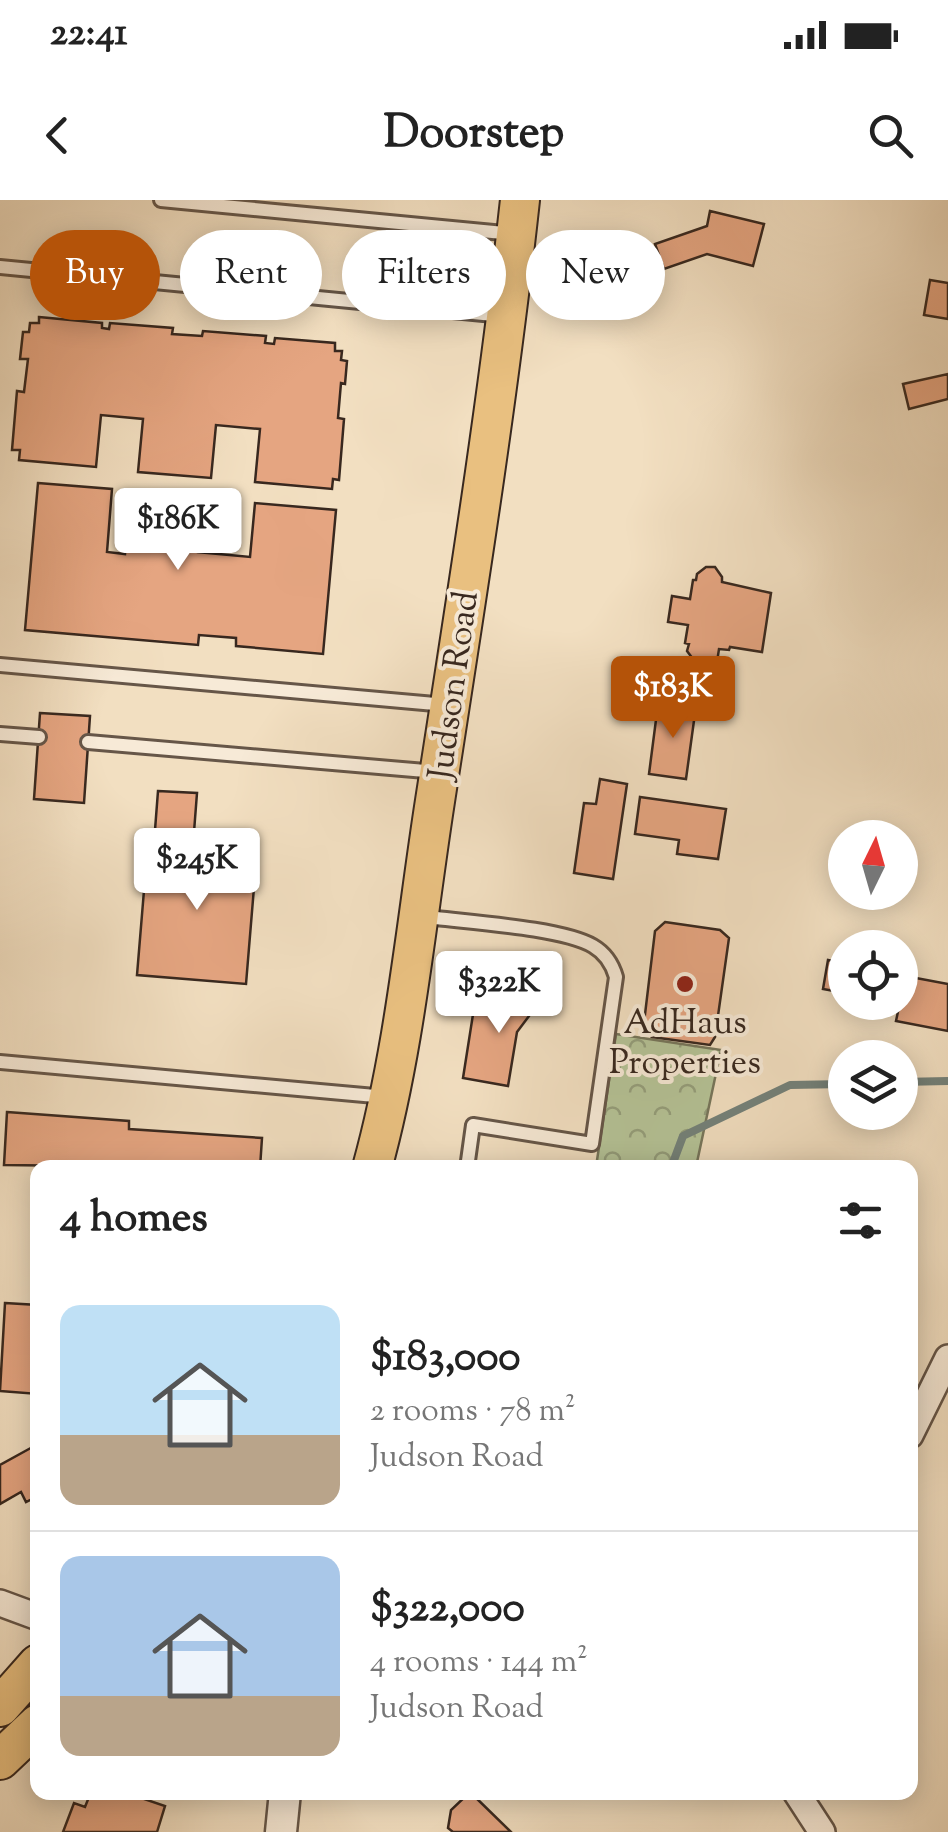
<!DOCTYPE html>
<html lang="en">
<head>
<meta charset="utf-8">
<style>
  :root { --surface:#fff; --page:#f2f2f2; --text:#222; --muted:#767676; --line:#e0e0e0; --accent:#b45309 }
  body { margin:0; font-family:"Sorts Mill Goudy",serif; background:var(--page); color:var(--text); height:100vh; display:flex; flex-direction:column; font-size:38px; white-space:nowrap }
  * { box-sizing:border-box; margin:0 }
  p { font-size:32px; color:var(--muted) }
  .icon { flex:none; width:55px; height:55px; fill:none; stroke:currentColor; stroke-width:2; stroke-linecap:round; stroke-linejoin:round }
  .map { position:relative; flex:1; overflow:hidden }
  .drawer { position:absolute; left:30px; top:960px; width:888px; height:640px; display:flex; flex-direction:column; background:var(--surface); border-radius:20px; box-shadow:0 5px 25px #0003 }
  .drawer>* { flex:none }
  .guide { position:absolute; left:30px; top:30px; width:890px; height:90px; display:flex; gap:20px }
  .needle { width:65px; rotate:5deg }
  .fabs { position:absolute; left:828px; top:620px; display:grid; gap:20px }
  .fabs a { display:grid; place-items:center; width:90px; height:90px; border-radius:50%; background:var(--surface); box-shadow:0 5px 25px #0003; font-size:50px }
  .price { position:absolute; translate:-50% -85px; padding:0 22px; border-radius:10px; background:#fff; color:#222; font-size:32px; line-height:65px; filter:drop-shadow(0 2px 5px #0008) }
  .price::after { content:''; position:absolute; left:50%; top:60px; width:30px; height:22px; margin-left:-15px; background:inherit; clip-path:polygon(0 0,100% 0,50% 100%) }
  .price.selected { background:var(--accent); color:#fff }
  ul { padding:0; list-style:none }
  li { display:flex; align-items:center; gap:30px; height:250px; padding:0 30px }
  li+li { border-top:2px solid var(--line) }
  li span { display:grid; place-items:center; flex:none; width:280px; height:200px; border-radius:20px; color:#555 }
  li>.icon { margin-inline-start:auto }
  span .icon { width:120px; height:120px; fill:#fffc; stroke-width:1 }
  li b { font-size:42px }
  h2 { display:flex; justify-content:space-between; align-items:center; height:120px; padding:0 30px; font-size:42px }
  .tag { padding:0 35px; border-radius:45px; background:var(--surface); box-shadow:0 5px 25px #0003; font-size:35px; line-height:90px }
  .tag.selected { background:var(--accent); color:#fff }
  .status { display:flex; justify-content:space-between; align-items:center; height:70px; padding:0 50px; background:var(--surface); direction:ltr }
  .status svg { height:28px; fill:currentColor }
  header { display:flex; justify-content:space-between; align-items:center; height:130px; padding:0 30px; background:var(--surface); font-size:45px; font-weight:800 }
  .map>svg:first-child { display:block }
  .forest { fill:url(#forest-crowns); stroke:#76765b; stroke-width:2.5 }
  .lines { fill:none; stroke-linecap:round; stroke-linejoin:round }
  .stream { stroke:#73817a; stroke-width:8 }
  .building { fill:#e5a581; stroke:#38281f; stroke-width:2.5 }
  .service-casing { stroke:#665648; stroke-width:18 }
  .minor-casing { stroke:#665648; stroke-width:30 }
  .tertiary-casing { stroke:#665648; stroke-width:35 }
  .primary-casing { stroke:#38281f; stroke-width:42 }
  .service { stroke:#f7ead7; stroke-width:12 }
  .minor { stroke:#f7ead7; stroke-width:25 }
  .tertiary { stroke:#f7ead7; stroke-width:30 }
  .primary { stroke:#e9c080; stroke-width:38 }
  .poi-dot { fill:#8f2418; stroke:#f7ead7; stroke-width:4 }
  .labels { text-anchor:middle; stroke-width:8; stroke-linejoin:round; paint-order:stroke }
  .street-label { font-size:35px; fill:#38281f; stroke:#f7ead7 }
  .poi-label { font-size:35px; fill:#38281f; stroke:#f7ead7 }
</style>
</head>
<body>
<div class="status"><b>22:41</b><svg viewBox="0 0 49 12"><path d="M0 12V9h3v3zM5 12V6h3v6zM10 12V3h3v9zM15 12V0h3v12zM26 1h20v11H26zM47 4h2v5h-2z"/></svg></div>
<header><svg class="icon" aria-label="back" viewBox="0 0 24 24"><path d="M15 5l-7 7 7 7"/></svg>Doorstep<svg class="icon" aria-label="search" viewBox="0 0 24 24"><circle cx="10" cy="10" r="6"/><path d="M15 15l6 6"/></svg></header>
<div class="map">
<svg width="948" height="1632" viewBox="0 0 948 1632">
  <defs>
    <pattern id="forest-crowns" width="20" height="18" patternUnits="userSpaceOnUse" patternTransform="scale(2.5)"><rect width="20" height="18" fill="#b5c397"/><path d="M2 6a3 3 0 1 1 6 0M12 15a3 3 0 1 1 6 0" fill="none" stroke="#949e7b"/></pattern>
  </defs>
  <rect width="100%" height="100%" fill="#f2dfc1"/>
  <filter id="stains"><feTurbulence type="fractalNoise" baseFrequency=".002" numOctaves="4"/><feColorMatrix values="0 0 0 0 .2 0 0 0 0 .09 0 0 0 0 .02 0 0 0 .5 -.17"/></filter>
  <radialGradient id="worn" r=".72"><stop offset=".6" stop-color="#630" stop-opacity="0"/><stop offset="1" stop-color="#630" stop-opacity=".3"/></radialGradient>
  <path class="forest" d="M 616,834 L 721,850 L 696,967 L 596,967 Z"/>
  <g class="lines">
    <path class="stream" d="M 900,882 L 948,881
      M 671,968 L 683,936 L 790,885 L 845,884"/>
  </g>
  <path class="building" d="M 710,11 L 764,24 L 753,66 L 707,54 L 664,69 L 655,44 L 707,26 Z
    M 930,80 L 948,83 L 948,119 L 924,115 Z
    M 39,117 L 102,123 L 102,128 L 109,129 L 110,123 L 173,128 L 172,134 L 202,136 L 203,131 L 266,136 L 265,143 L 274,144 L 275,138 L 335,143 L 335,151 L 342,151 L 341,160 L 347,161 L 345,184 L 341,183 L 338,218 L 344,219 L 339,280 L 333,279 L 332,289 L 255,282 L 260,229 L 216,225 L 211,278 L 138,272 L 143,219 L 101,215 L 96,267 L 19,260 L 20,250 L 12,250 L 17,191 L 24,192 L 28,159 L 20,159 L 23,132 L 29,132 L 30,123 L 39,123 Z
    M 948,174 L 948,199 L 909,209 L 903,184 Z
    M 38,283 L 112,289 L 107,352 L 125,354 L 130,293 L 202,299 L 198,352 L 250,357 L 255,303 L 336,310 L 323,454 L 236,446 L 236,438 L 199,435 L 198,445 L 25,430 Z
    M 706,367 L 715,367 L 722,377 L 722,382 L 771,393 L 762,452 L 730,447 L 729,450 L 719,449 L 717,462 L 693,459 L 687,451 L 689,444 L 685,443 L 688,425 L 668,422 L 672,396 L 690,399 L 693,380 L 696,380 L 697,374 Z
    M 665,502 L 696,506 L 686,579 L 649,574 L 657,512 L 664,513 Z
    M 40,513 L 90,516 L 84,603 L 34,599 Z
    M 600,579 L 627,584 L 613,679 L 574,673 L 584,603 L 596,604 Z
    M 158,591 L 197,593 L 193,645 L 154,643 Z
    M 640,597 L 726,609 L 718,659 L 677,654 L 679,640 L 635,634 Z
    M 148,642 L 257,651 L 246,784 L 137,775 Z
    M 665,722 L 720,730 L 729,738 L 715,837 L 710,845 L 652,837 L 643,831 L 655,731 Z
    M 828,760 L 845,763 L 845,793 L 823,789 Z
    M 900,775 L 948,784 L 948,831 L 896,821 L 900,802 Z
    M 534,781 L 542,789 L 541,800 L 517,832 L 508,886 L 463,878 L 474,808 L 498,814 L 518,785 Z
    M 7,912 L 129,921 L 129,929 L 262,938 L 260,968 L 4,965 Z
    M 5,1103 L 38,1105 L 38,1194 L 0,1191 Z
    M 38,1244 L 38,1296 L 26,1302 L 21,1292 L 0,1304 L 0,1265 Z
    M 91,1592 L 146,1592 L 144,1599 L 165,1606 L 157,1632 L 63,1632 L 74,1603 L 85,1607 Z
    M 470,1592 L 511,1632 L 453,1632 L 448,1628 L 451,1610 Z"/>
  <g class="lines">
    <defs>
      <path id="service" d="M 161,0 L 514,34
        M 0,67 L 504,116
        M 0,465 L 446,505
        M 0,534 L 39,537
        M 88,542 L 437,572
        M 420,716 C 462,722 560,727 593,746 C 605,753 612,763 616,777 L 592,944 L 473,925 L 467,968
        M 0,862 L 386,897"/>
      <path id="minor" d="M 910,1235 L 948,1158
        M 0,1403 L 38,1417
        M 796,1592 L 822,1632"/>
      <path id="tertiary" d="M 281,1632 L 285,1592"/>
      <path id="primary" d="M 372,968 C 405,849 416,723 435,601 C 466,401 498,201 520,0
        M 0,1507 L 38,1464
        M 0,1560 L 38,1524"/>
    </defs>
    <use href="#service" class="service-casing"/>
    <use href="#minor" class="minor-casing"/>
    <use href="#tertiary" class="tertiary-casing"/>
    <use href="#primary" class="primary-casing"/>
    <use href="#service" class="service"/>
    <use href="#minor" class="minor"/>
    <use href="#tertiary" class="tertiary"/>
    <use href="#primary" class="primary"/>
  </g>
  <circle class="poi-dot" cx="685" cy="784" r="10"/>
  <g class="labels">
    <g class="street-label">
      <text transform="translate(452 485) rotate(-82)" y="12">Judson Road</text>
    </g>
    <g class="poi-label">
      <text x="685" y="833">AdHaus<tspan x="685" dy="40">Properties</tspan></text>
    </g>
  </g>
  <rect width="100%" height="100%" filter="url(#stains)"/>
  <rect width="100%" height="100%" fill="url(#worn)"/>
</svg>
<div class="fabs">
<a><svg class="needle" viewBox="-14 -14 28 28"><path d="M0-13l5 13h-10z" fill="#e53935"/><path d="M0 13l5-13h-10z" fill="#767676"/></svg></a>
<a><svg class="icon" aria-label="locate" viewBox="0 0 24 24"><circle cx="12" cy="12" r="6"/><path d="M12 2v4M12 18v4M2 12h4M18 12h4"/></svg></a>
<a><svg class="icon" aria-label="layers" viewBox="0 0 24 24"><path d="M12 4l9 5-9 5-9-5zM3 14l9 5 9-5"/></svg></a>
</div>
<b class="price" style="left:178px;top:373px">$186K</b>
<b class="price selected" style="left:673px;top:541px">$183K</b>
<b class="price" style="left:197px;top:713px">$245K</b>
<b class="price" style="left:499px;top:836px">$322K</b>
<div class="guide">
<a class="tag selected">Buy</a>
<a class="tag">Rent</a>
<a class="tag">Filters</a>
<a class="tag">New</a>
</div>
<section class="drawer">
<h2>4 homes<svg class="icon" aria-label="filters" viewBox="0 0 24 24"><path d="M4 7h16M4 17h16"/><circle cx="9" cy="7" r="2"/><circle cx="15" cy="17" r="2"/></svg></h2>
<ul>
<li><span style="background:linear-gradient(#bfe0f5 65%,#b9a48a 0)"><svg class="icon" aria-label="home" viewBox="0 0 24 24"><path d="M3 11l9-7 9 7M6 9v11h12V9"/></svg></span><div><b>$183,000</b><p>2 rooms · 78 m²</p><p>Judson Road</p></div></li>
<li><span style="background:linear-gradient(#a9c7e8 70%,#b9a48a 0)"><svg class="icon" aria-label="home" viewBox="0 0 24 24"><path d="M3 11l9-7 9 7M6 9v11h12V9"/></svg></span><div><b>$322,000</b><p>4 rooms · 144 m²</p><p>Judson Road</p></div></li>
</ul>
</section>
</div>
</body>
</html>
